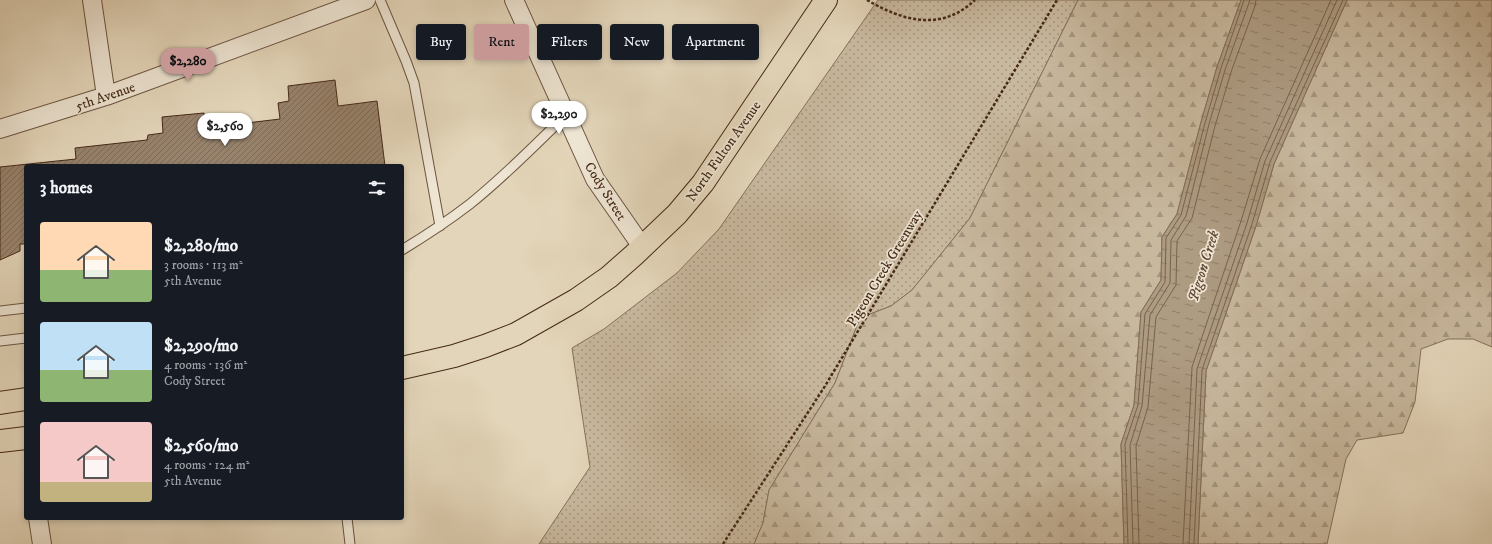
<!DOCTYPE html>
<html lang="en">
<head>
<meta charset="utf-8">
<style>
  :root { --surface:#171b24; --page:#20242c; --text:#f1f3f6; --muted:#9ea1a6; --accent:#c59692 }
  body { margin:0; font-family:"IM FELL DW Pica",serif; background:var(--page); color:var(--text); height:100vh; display:flex; flex-direction:column; font-size:15px; white-space:nowrap }
  * { box-sizing:border-box; margin:0 }
  p { font-size:13px; color:var(--muted) }
  .icon { flex:none; width:22px; height:22px; fill:none; stroke:currentColor; stroke-width:2; stroke-linecap:round; stroke-linejoin:round }
  .map { position:relative; flex:1; overflow:hidden }
  .drawer { position:absolute; left:24px; top:164px; width:380px; height:356px; display:flex; flex-direction:column; background:var(--surface); border-radius:4px; box-shadow:0 2px 6px #0003 }
  .drawer>* { flex:none }
  .guide { position:absolute; left:416px; top:24px; width:380px; height:36px; display:flex; gap:8px }
  .price { position:absolute; translate:-50% -34px; padding:0 9px; border-radius:14px; background:#fff; color:#222; font-size:13px; line-height:26px; filter:drop-shadow(0 1px 2px #0008) }
  .price::after { content:''; position:absolute; left:50%; top:24px; width:12px; height:9px; margin-left:-6px; background:inherit; clip-path:polygon(0 0,100% 0,50% 100%) }
  .price.active { background:var(--accent); color:#111 }
  ul { padding:0; list-style:none }
  li { display:flex; align-items:center; gap:12px; height:100px; padding:0 16px }
  li span { display:grid; place-items:center; flex:none; width:112px; height:80px; border-radius:4px; color:#555 }
  li>.icon { margin-inline-start:auto }
  span .icon { width:48px; height:48px; fill:#fffc; stroke-width:1 }
  li b { font-size:17px }
  h2 { display:flex; justify-content:space-between; align-items:center; height:48px; padding:0 16px; font-size:17px }
  .chip { padding:0 14px; border-radius:4px; background:var(--surface); box-shadow:0 2px 6px #0003; font-size:14px; line-height:36px }
  .chip.active { background:var(--accent); color:#111 }
  .map>svg:first-child { display:block }
  .grass { fill:url(#grass-dots); stroke:#86705b }
  .forest { fill:url(#forest-firs); stroke:#86705b }
  .water { fill:url(#water-ripples); stroke:#836d58 }
  .lines { fill:none; stroke-linecap:round; stroke-linejoin:round }
  .shore { stroke:#79624d; stroke-width:1 }
  .building { fill:url(#building-hatch); stroke:#452918 }
  .service-casing { stroke:#6c5440; stroke-width:11 }
  .minor-casing { stroke:#6c5440; stroke-width:20 }
  .primary-casing { stroke:#452918; stroke-width:24 }
  .path { stroke:#452918; stroke-width:2.5; stroke-dasharray:3 2; stroke-linecap:butt }
  .service { stroke:#ede4d2; stroke-width:9 }
  .minor { stroke:#ede4d2; stroke-width:18 }
  .primary { stroke:#e3d5b9; stroke-width:22 }
  .labels { text-anchor:middle; stroke-width:3.5; stroke-linejoin:round; paint-order:stroke }
  .street-label { font-size:14px; fill:#452918; stroke:#ede4d2 }
  .water-label { font-size:15px; font-style:italic; fill:#5f4632; stroke:#ede4d2 }
</style>
</head>
<body>
<div class="map">
<svg width="1492" height="544" viewBox="0 0 1492 544">
  <defs>
    <pattern id="grass-dots" width="8" height="8" patternUnits="userSpaceOnUse"><rect width="8" height="8" fill="#c8b89e"/><path d="M2 2h.1M6 6h.1" fill="none" stroke="#a49680" stroke-width="1.8" stroke-linecap="round"/></pattern>
    <pattern id="forest-firs" width="22" height="20" patternUnits="userSpaceOnUse"><rect width="22" height="20" fill="#c8b89e"/><path d="M5 1l3.5 6h-7zM16 11l3.5 6h-7z" fill="#a49680"/></pattern>
    <pattern id="water-ripples" width="26" height="14" patternUnits="userSpaceOnUse"><rect width="26" height="14" fill="#ad9b82"/><path d="M2 4q2-2 4 0t4 0M15 11q2-2 4 0t4 0" fill="none" stroke="#8f7e69"/></pattern>
    <pattern id="building-hatch" width="6" height="6" patternUnits="userSpaceOnUse"><rect width="6" height="6" fill="#97826c"/><path d="M-1 1l2-2M0 6l6-6M5 7l2-2" fill="none" stroke="#7d6a58"/></pattern>
  </defs>
  <rect width="100%" height="100%" fill="#e3d5b9"/>
  <filter id="stains"><feTurbulence type="fractalNoise" baseFrequency=".005" numOctaves="4"/><feColorMatrix values="0 0 0 0 .2 0 0 0 0 .09 0 0 0 0 .02 0 0 0 .5 -.17"/></filter>
  <radialGradient id="worn" r=".72"><stop offset=".6" stop-color="#630" stop-opacity="0"/><stop offset="1" stop-color="#630" stop-opacity=".3"/></radialGradient>
  <path class="grass" d="M 878,0 L 1078,0 L 970,218 L 912,290 L 891,306 L 860,318 L 835,383 L 769,490 L 763,523 L 754,544 L 539,544 L 590,467 L 572,348 L 604,329 L 677,273 L 719,229 Z"/>
  <path class="forest" d="M 1078,0 L 1241,0 L 1217,67 L 1201,122 L 1177,214 L 1162,237 L 1161,280 L 1141,312 L 1134,405 L 1121,444 L 1124,544 L 754,544 L 763,523 L 769,490 L 835,383 L 860,318 L 891,306 L 912,290 L 970,218 Z
    M 1347,0 L 1492,0 L 1492,347 L 1473,339 L 1448,339 L 1421,349 L 1415,402 L 1403,433 L 1357,440 L 1346,459 L 1327,544 L 1198,544 L 1206,371 L 1256,226 L 1274,164 Z"/>
  <path class="water" d="M 1241,0 L 1347,0 L 1274,164 L 1256,226 L 1206,371 L 1198,544 L 1124,544 L 1121,444 L 1134,405 L 1141,312 L 1161,280 L 1162,237 L 1177,214 L 1201,122 L 1217,67 Z"/>
  <g class="lines">
    <path class="shore" d="M 1128,544 L 1125,444 L 1138,405 L 1145,314 L 1165,282 L 1166,238 L 1181,215 L 1205,123 L 1221,68 L 1244,0
      M 1133,544 L 1130,445 L 1142,406 L 1150,315 L 1170,283 L 1171,240 L 1186,216 L 1209,124 L 1225,70 L 1250,0
      M 1139,544 L 1136,446 L 1148,407 L 1156,317 L 1176,285 L 1177,241 L 1192,218 L 1215,126 L 1231,72 L 1255,6 L 1256,0
      M 1183,544 L 1192,367 L 1241,221 L 1260,159 L 1331,0
      M 1189,544 L 1197,369 L 1247,223 L 1265,161 L 1337,0
      M 1194,544 L 1202,370 L 1252,224 L 1270,162 L 1343,0"/>
  </g>
  <path class="building" d="M 335,80 L 338,106 L 377,101 L 385,166 L 26,166 L 26,244 L 20,244 L 20,251 L 0,260 L 0,167 L 76,159 L 75,148 L 147,140 L 148,135 L 163,133 L 162,117 L 204,113 L 205,128 L 280,119 L 278,103 L 289,101 L 288,86 Z"/>
  <g class="lines">
    <defs>
      <path id="service" d="M 380,0 L 406,61 L 414,83 L 440,226
        M 402,250 C 425,236 448,221 470,204 C 504,177 535,145 566,115
        M 0,311 L 26,308
        M 0,341 L 26,338
        M 347,518 L 350,544"/>
      <path id="minor" d="M 92,0 L 106,96
        M 514,0 L 595,179 L 643,248
        M 0,129 L 106,96 L 366,0
        M 38,518 L 42,544"/>
      <path id="primary" d="M 402,368 L 454,356 L 485,346 L 516,334 L 576,300 L 609,277 L 634,255 L 677,214 L 703,183 L 826,0
        M 0,403 L 26,399
        M 0,441 L 26,438"/>
    </defs>
    <use href="#service" class="service-casing"/>
    <use href="#minor" class="minor-casing"/>
    <use href="#primary" class="primary-casing"/>
    <path class="path" d="M 867,0 C 903,21 941,32 975,0
      M 723,544 L 825,386 L 1057,0"/>
    <use href="#service" class="service"/>
    <use href="#minor" class="minor"/>
    <use href="#primary" class="primary"/>
  </g>
  <g class="labels">
    <g class="street-label">
      <text transform="translate(105 96) rotate(-19)" y="5">5th Avenue</text>
      <text transform="translate(723 151) rotate(-55)" y="5">North Fulton Avenue</text>
      <text transform="translate(606 191) rotate(58)" y="5">Cody Street</text>
      <text transform="translate(884 268) rotate(-59)" y="5">Pigeon Creek Greenway</text>
    </g>
    <g class="water-label">
      <text transform="translate(1203 266) rotate(-73)" y="5">Pigeon Creek</text>
    </g>
  </g>
  <rect width="100%" height="100%" filter="url(#stains)"/>
  <rect width="100%" height="100%" fill="url(#worn)"/>
</svg>
<b class="price active" style="left:188px;top:82px">$2,280</b>
<b class="price" style="left:559px;top:135px">$2,290</b>
<b class="price" style="left:225px;top:147px">$2,560</b>
<div class="guide">
<a class="chip">Buy</a>
<a class="chip active">Rent</a>
<a class="chip">Filters</a>
<a class="chip">New</a>
<a class="chip">Apartment</a>
</div>
<section class="drawer">
<h2>3 homes<svg class="icon" aria-label="filters" viewBox="0 0 24 24"><path d="M4 7h16M4 17h16"/><circle cx="9" cy="7" r="2"/><circle cx="15" cy="17" r="2"/></svg></h2>
<ul>
<li><span style="background:linear-gradient(#ffd9b3 60%,#8fb573 0)"><svg class="icon" aria-label="home" viewBox="0 0 24 24"><path d="M3 11l9-7 9 7M6 9v11h12V9"/></svg></span><div><b>$2,280/mo</b><p>3 rooms · 113 m²</p><p>5th Avenue</p></div></li>
<li><span style="background:linear-gradient(#bfe0f5 60%,#8fb573 0)"><svg class="icon" aria-label="home" viewBox="0 0 24 24"><path d="M3 11l9-7 9 7M6 9v11h12V9"/></svg></span><div><b>$2,290/mo</b><p>4 rooms · 136 m²</p><p>Cody Street</p></div></li>
<li><span style="background:linear-gradient(#f6c9c9 75%,#c2b280 0)"><svg class="icon" aria-label="home" viewBox="0 0 24 24"><path d="M3 11l9-7 9 7M6 9v11h12V9"/></svg></span><div><b>$2,560/mo</b><p>4 rooms · 124 m²</p><p>5th Avenue</p></div></li>
</ul>
</section>
</div>
</body>
</html>
